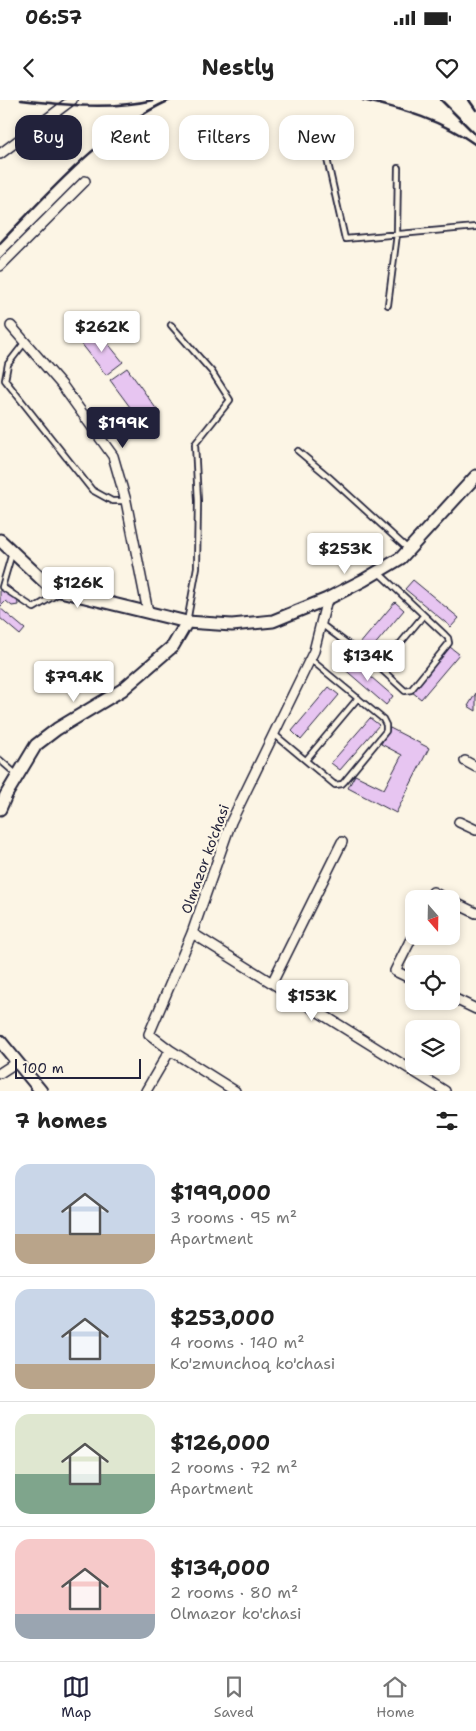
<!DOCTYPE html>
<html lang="en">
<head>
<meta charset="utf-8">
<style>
  :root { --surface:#fff; --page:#f6f6f6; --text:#222; --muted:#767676; --line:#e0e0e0; --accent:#22223b }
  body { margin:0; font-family:"Shantell Sans",sans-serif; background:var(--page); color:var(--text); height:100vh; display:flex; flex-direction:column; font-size:19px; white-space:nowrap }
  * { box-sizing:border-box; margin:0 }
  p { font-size:16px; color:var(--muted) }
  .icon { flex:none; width:28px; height:28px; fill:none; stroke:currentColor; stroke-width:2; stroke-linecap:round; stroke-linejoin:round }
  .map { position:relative; height:991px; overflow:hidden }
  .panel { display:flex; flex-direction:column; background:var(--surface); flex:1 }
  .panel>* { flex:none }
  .banner { position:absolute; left:15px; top:15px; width:446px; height:45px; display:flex; gap:10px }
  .needle { width:32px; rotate:160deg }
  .tools { position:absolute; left:405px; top:790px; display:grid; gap:10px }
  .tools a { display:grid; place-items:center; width:55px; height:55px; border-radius:10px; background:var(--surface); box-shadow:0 2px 8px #0003; font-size:25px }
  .scale { position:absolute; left:15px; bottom:12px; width:126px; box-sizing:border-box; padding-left:5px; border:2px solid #22223b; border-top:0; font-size:14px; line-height:18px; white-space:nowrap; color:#22223b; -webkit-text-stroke:4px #fcf5e5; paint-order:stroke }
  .price { position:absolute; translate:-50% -42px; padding:0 11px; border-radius:5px; background:#fff; color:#222; font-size:16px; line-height:32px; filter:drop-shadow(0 1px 2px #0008) }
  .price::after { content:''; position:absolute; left:50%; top:30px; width:15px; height:11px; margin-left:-8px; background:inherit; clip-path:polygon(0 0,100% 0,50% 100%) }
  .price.current { background:var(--accent); color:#fff }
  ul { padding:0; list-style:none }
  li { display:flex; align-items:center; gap:15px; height:125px; padding:0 15px }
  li+li { border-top:1px solid var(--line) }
  li span { display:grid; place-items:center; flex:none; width:140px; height:100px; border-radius:15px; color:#555 }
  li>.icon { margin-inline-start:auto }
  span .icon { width:60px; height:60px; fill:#fffc; stroke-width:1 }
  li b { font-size:21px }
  h2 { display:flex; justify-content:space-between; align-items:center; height:60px; padding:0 15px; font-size:21px }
  .chip { padding:0 18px; border-radius:15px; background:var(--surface); box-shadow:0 2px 8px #0003; font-size:18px; line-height:45px }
  .chip.current { background:var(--accent); color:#fff }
  .status { display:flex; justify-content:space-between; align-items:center; height:35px; padding:0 25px; background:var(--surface); direction:ltr }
  .status svg { height:14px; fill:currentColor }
  header { display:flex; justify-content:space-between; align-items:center; height:65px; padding:0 15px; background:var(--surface); font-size:22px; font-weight:700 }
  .tab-bar { display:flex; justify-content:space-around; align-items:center; height:70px; border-top:1px solid var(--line); background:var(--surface); font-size:14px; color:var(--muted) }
  .tab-bar a { display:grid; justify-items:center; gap:2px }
  .tab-bar .current { color:var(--accent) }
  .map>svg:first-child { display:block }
  .building { fill:#e7c5f1; stroke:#22223b }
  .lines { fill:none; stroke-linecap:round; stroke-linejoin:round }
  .service-casing { stroke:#22223b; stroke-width:8 }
  .minor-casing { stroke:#22223b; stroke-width:12 }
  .tertiary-casing { stroke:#22223b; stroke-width:15 }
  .service { stroke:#fcf5e5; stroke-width:4.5 }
  .minor { stroke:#fcf5e5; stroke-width:9 }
  .tertiary { stroke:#fcf5e5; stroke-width:11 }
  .rail { stroke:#22223b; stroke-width:2.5 }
  .labels { text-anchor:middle; stroke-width:4.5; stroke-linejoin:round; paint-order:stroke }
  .street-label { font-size:14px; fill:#22223b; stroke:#fcf5e5 }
</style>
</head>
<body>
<div class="status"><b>06:57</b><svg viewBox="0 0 49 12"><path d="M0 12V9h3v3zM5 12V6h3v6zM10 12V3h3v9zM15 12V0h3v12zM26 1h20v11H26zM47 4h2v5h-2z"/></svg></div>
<header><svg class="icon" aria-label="back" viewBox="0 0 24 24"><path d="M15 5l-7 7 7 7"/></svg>Nestly<svg class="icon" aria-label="heart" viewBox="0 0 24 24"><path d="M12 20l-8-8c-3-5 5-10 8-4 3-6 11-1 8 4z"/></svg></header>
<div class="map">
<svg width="476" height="991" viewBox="0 0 476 991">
  <rect width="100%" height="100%" fill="#fcf5e5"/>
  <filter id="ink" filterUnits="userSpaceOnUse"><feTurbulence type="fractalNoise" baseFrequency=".02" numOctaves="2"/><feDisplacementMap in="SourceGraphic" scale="10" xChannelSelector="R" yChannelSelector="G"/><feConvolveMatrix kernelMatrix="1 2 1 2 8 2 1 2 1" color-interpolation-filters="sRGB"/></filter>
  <g filter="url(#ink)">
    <path class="building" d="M 97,230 L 123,262 L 106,275 L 81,243 Z
      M 127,268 L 160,314 L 144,326 L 110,280 Z
      M 413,480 L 459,518 L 451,527 L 405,489 Z
      M 5,483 L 17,493 L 18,505 L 12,506 L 6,501 L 0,507 L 0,484 Z
      M 395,502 L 404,510 L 368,553 L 359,545 Z
      M 0,508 L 25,529 L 20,535 L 0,518 Z
      M 450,547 L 459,554 L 421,599 L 412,592 Z
      M 349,558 L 393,596 L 386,605 L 342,567 Z
      M 329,587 L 339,595 L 301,640 L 292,631 Z
      M 476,593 L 476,611 L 468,606 Z
      M 370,618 L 379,625 L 340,670 L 331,663 Z
      M 390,628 L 429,648 L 396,713 L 348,688 L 355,675 L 384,689 L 402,655 L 381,644 Z"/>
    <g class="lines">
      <defs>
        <path id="service" d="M 325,50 L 345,139 L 476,127
          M 388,205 L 397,134 L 398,68
          M 171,225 L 212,272 L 230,300 L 195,344 L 198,401 L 197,467 L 187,522
          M 25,242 L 8,264 L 5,280 L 92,390 L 112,401 L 126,401
          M 298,351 L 329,377 L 408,449
          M 12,453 L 2,487 L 34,508 L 59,493
          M 321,524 L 380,568 L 405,591 L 411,590 L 449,543 L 448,538 L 445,535 L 378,472
          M 380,568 L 423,516
          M 274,634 L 335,685 L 342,684 L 344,682 L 386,631 L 386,625 L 383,619 L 310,559
          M 0,660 L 16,674
          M 306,660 L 358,598"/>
        <path id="minor" d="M 0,54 L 72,0
          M 0,166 L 85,81
          M 11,226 L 62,285 L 113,356 L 126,401 L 148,512
          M 465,661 L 476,667
          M 459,722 L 476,730
          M 430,799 L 433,792 L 446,799
          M 451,801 L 476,813
          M 192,833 L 445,991
          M 414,833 L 395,871 L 414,880
          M 272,883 L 342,742
          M 451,897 L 476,909
          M 170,950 L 235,991
          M 0,973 L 17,962
          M 146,991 L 170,950 L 149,934 L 192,833 L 231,722 L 314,551 L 327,499"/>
        <path id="tertiary" d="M 0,440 L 52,489 L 187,522 L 232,525 L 273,521 L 327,499 L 364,480 L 401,458 L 476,376
          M 0,709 L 6,695 L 36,645 L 57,629 L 122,590 L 173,546 L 187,522
          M 0,941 L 41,991"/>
      </defs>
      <use href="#service" class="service-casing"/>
      <use href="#minor" class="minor-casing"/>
      <use href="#tertiary" class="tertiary-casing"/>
      <use href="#service" class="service"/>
      <use href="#minor" class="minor"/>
      <use href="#tertiary" class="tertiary"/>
      <path class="rail" d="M 21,0 C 64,5 111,10 153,0
        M 363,0 C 402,9 443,21 476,45
        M 441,0 L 476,35
        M 469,0 L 476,10
        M 0,143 C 51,90 102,31 170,0"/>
    </g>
  </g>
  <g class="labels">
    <g class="street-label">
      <text transform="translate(205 759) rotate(-70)" y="5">Olmazor ko'chasi</text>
    </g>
  </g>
</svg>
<div class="tools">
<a><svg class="needle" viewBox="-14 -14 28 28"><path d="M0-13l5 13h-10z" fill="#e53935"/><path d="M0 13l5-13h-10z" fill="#767676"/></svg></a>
<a><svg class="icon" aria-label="locate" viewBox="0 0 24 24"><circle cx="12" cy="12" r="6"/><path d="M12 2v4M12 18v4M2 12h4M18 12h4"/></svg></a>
<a><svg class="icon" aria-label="layers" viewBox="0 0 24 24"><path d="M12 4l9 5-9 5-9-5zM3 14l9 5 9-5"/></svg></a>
</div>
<div class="scale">100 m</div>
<b class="price" style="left:102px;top:253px">$262K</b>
<b class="price current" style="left:123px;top:349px">$199K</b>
<b class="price" style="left:345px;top:475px">$253K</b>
<b class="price" style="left:78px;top:509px">$126K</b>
<b class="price" style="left:368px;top:582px">$134K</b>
<b class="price" style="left:74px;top:603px">$79.4K</b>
<b class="price" style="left:312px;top:922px">$153K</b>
<div class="banner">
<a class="chip current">Buy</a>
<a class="chip">Rent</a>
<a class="chip">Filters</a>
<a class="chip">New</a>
</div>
</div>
<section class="panel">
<h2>7 homes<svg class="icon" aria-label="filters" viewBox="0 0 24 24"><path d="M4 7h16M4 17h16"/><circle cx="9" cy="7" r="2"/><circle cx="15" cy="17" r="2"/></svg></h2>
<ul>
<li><span style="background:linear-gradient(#c9d6e8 70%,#b9a48a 0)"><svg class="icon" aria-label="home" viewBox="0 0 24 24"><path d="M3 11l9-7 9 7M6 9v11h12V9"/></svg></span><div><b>$199,000</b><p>3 rooms · 95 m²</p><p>Apartment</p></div></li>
<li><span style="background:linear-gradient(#c9d6e8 75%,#b9a48a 0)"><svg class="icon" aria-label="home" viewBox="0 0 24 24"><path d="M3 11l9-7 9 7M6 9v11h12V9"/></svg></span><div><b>$253,000</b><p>4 rooms · 140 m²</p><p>Ko'zmunchoq ko'chasi</p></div></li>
<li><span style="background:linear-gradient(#dfe7d0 60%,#7fa58c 0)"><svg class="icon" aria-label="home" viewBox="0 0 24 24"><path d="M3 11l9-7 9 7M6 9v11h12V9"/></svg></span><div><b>$126,000</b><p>2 rooms · 72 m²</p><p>Apartment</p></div></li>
<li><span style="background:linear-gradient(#f6c9c9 75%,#9aa5b1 0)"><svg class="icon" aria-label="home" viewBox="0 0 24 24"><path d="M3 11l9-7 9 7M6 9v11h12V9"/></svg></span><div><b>$134,000</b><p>2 rooms · 80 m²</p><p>Olmazor ko'chasi</p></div></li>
</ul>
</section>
<nav class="tab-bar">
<a class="current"><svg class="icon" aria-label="map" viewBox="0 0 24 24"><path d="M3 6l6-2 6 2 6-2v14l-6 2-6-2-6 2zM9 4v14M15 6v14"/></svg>Map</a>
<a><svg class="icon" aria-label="saved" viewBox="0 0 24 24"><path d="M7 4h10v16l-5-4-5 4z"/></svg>Saved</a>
<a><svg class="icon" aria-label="home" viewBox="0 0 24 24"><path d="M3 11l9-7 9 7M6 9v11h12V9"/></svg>Home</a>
</nav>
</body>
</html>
